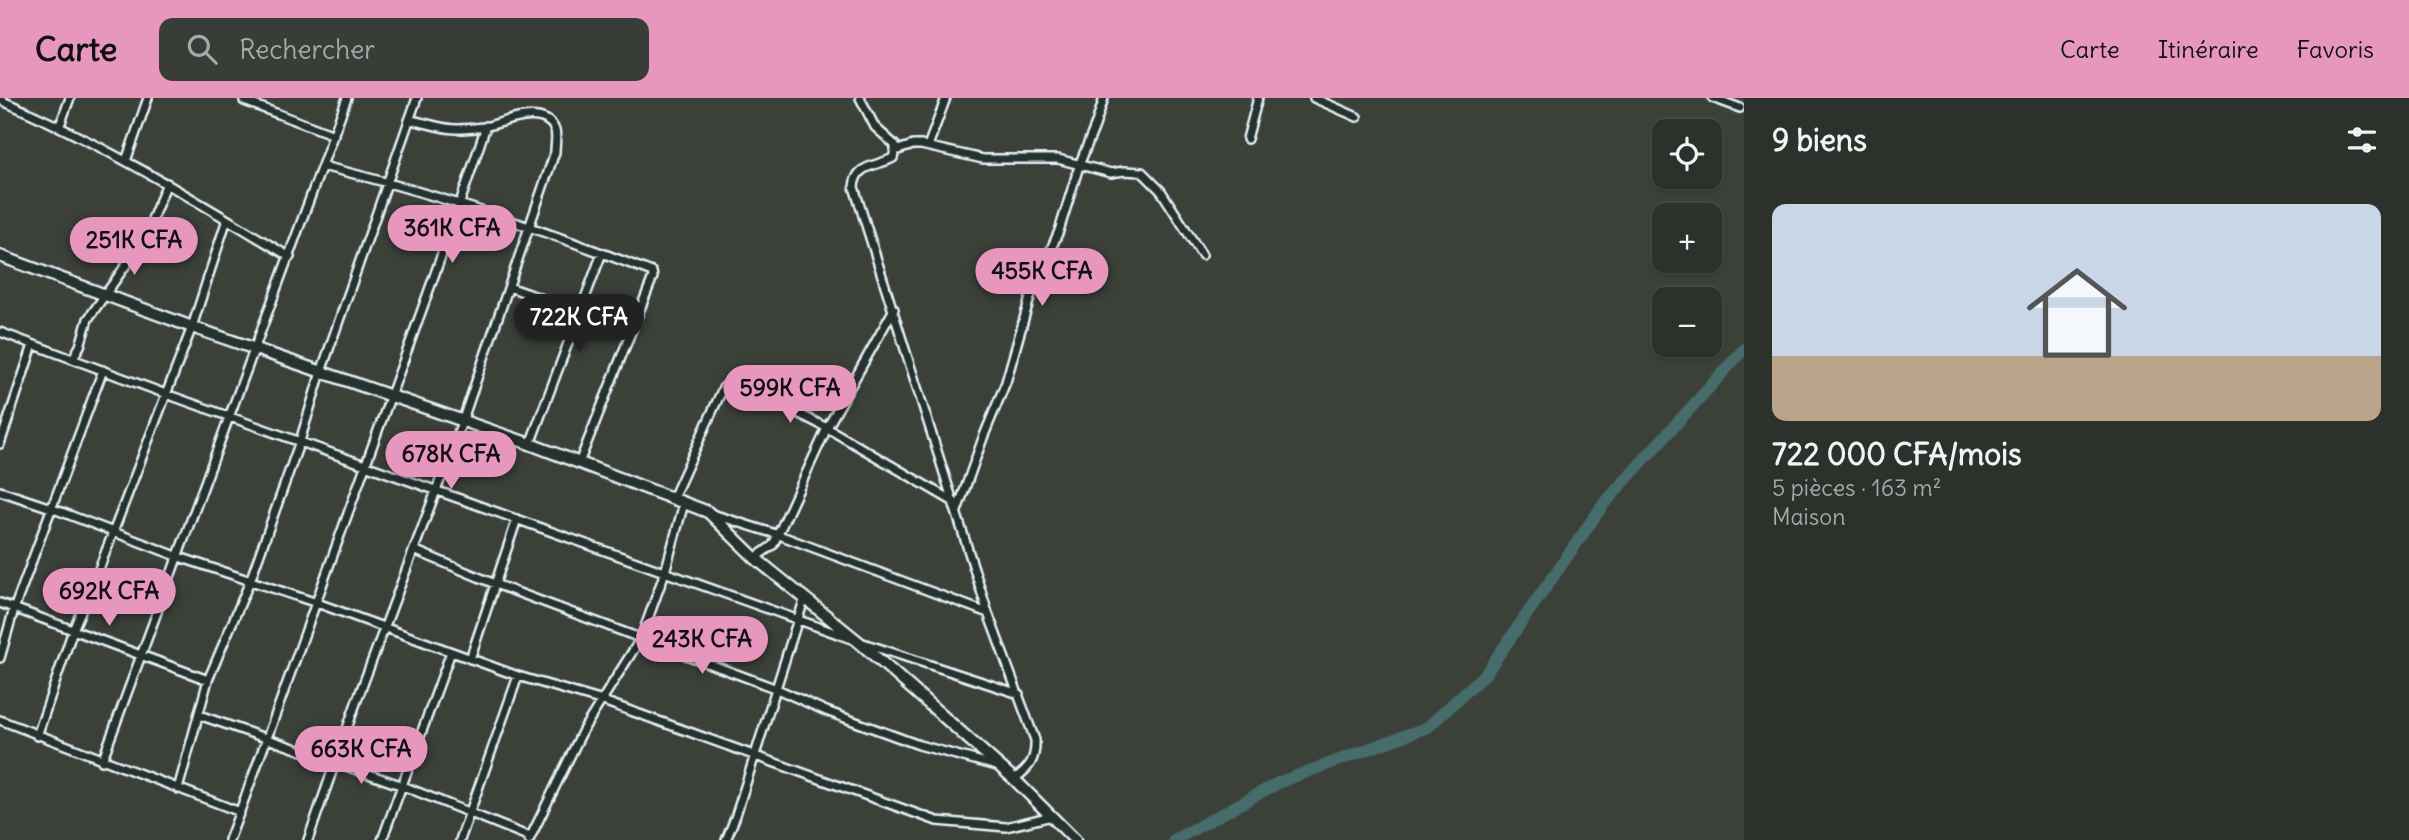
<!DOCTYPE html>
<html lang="fr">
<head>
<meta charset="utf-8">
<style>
  :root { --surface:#2c312b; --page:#383d37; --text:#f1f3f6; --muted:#a6a9a9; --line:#484c47; --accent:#e797bd }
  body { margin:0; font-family:Delius,sans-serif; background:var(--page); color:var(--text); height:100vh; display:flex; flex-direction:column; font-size:26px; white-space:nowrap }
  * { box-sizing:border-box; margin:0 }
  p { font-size:23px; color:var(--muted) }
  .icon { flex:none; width:38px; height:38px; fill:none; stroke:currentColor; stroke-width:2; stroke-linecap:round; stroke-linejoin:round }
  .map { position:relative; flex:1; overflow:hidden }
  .details { display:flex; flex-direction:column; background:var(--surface); width:665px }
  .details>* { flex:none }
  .tools { position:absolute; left:1652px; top:21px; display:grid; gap:14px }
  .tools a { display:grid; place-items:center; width:70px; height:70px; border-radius:14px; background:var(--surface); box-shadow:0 2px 5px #0004,0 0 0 2px var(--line); font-size:35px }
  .price { position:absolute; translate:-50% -60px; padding:0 16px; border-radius:24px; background:var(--accent); color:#111; font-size:23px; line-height:46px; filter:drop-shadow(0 2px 4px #0008) }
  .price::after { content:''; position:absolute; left:50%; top:42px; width:21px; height:16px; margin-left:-10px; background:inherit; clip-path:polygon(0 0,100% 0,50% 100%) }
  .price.on { background:#222; color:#fff }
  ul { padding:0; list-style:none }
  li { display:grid; align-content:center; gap:14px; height:371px; padding:0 28px }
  li span { display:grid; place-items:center; height:217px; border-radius:14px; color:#555 }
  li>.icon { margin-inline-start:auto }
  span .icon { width:126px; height:126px; fill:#fffc; stroke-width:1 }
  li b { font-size:30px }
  h2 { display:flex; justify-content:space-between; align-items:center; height:84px; padding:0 28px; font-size:30px }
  header { display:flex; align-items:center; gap:42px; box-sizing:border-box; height:98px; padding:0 35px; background:var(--accent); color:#111 }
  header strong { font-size:33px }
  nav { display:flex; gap:38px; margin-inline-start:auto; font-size:24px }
  .search { width:490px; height:63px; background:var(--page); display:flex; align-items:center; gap:18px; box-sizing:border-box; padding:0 24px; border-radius:14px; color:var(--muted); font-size:26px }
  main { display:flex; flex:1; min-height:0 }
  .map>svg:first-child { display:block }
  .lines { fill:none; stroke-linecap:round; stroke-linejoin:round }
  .river { stroke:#476c6c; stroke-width:12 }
  .street-casing { stroke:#e8f1f8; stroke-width:12 }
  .secondary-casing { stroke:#e8f1f8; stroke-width:15 }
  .street { stroke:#26332d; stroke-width:7 }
  .secondary { stroke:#26332d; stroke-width:10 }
</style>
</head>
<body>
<header>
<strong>Carte</strong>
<div class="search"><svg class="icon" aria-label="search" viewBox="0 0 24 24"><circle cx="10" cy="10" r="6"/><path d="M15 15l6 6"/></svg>Rechercher</div>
<nav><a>Carte</a><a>Itinéraire</a><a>Favoris</a></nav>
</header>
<main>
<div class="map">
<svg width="1744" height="742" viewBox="0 0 1744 742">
  <rect width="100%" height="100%" fill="#3b4139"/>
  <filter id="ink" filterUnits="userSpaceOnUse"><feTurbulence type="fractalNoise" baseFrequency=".0143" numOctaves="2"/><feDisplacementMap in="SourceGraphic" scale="14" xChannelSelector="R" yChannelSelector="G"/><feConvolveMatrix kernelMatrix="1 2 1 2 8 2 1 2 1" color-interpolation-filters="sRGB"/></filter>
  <g filter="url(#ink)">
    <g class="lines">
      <path class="river" d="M 1174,742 L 1280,684 L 1428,629 L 1486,575 L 1603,407 L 1744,251"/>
      <defs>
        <path id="street" d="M 860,0 L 875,29 L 895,47 L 895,53
          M 1314,0 L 1357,19
          M 1713,0 L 1740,10
          M 0,2 C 102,45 195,102 290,159
          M 244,3 L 334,37
          M 60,27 L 70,0
          M 1247,41 L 1258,0
          M 928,48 L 946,0
          M 126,63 L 148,0
          M 322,68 C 432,94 546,133 652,174 L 653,179 L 579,365
          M 509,189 L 580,214 L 632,227
          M 0,234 L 166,296 L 852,541
          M 73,260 L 80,248 L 88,221 L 143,143 L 167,85
          M 0,346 L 33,247
          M 530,346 L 602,155
          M 0,393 L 51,410 L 179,459 L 317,505 L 518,578 L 603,603 L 937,723 L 1006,729 L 1052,718
          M 673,400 L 723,290 L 729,285 L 737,284 L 827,330 L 954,404
          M 957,413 L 983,340 L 1006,284 L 1031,196 L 1059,133 L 1080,65 L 1095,28 L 1104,0
          M 709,415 L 779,437 L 988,515
          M 414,452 L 495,486 L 777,591 L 826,613 L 919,647 L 997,668
          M 755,460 L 773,447 L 827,330 L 894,211
          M 0,505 L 208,582
          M 863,545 L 1019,596
          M 0,560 L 14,511 L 103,272
          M 470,561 L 517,421
          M 199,617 L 403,688 L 530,739
          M 0,622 L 240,714
          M 37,638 L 73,532 L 99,471 L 192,229 L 227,121
          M 102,663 L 347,0
          M 1014,681 C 1030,670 1036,661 1035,642 L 988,515 L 854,89 C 856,66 875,69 893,60 L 895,53 L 913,47 L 921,47 L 983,61 L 1058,61 L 1111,75 L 1124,73 L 1142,74 L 1161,93 L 1202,157
          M 178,691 L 208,582 L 250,483 L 300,343 L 321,274 L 417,0
          M 229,742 C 277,616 321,489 367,363 C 407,252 449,141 486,28
          M 308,742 L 356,605 L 462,324 L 555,54 C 555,47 557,39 555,32 C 544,6 503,25 484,29 C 476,30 466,31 457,31 C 440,31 426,24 409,22
          M 382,742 L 451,554
          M 460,742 L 518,578
          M 529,742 L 583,632 L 641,540 L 665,474 L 684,405
          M 726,742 L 735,720 L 805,499"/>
        <path id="secondary" d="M 0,158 L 192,229 L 530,346 L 708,414 L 755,460 L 860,545 L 1014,681 L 1075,742"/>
      </defs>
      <use href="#street" class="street-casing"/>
      <use href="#secondary" class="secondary-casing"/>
      <use href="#street" class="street"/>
      <use href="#secondary" class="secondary"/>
    </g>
  </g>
</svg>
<div class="tools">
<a><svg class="icon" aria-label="locate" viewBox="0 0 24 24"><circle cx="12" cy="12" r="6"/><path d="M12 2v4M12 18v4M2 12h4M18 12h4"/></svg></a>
<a>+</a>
<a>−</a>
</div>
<b class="price" style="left:452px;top:167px">361K CFA</b>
<b class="price" style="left:134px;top:179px">251K CFA</b>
<b class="price" style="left:1042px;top:210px">455K CFA</b>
<b class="price on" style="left:579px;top:256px">722K CFA</b>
<b class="price" style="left:790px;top:327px">599K CFA</b>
<b class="price" style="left:451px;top:393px">678K CFA</b>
<b class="price" style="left:109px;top:530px">692K CFA</b>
<b class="price" style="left:702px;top:578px">243K CFA</b>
<b class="price" style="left:361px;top:688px">663K CFA</b>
</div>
<section class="details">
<h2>9 biens<svg class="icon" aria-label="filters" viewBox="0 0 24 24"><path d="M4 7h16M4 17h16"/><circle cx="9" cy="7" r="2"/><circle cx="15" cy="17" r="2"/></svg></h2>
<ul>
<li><span style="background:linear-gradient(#c9d6e8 70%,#b9a48a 0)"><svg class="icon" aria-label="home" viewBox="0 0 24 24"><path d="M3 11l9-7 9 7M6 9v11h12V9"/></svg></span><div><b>722 000 CFA/mois</b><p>5 pièces · 163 m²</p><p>Maison</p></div></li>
</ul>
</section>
</main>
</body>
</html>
